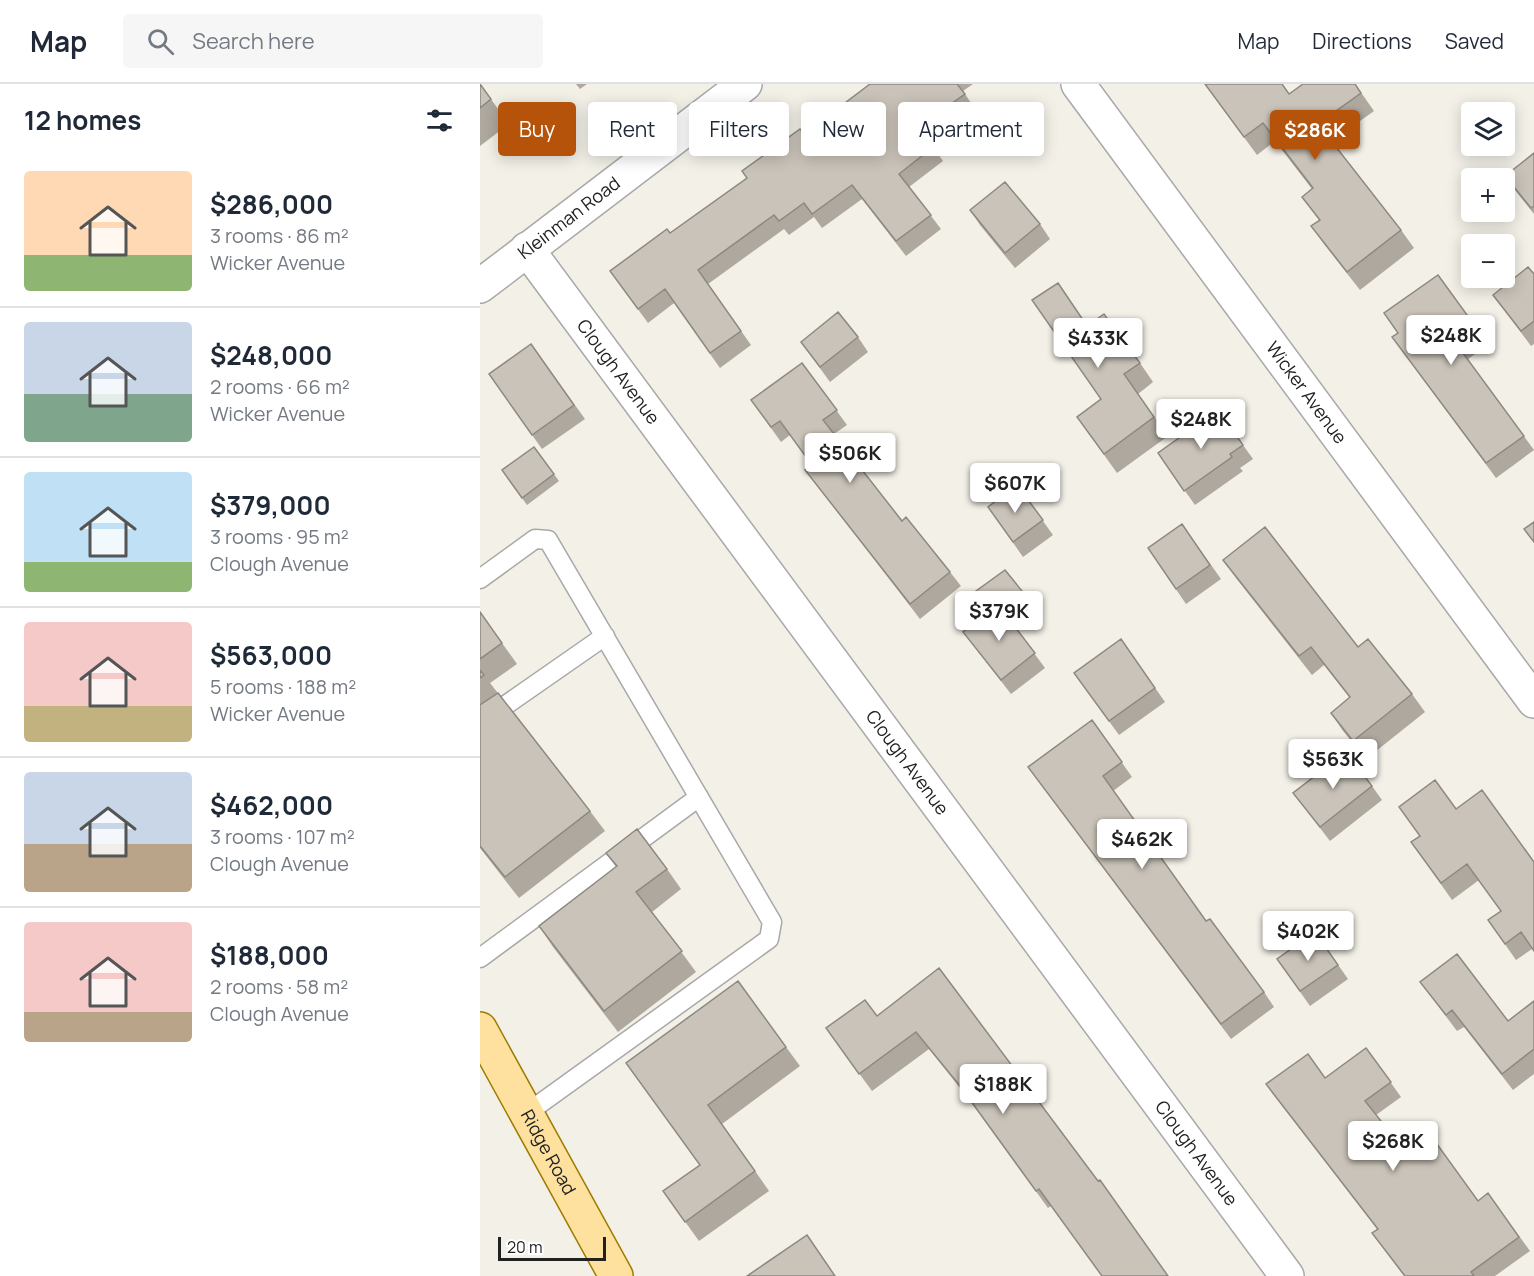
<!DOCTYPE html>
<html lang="en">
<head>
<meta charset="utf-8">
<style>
  :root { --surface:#fff; --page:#f6f6f7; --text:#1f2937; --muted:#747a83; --line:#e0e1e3; --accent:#b45309 }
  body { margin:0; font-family:Manrope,sans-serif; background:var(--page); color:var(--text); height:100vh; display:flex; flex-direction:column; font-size:22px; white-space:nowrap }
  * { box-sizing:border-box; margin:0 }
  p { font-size:20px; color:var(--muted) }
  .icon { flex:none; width:33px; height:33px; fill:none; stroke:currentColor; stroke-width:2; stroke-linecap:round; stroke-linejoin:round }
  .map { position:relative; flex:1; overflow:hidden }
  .side { display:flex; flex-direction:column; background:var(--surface); width:480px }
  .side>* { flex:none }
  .banner { position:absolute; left:18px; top:18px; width:570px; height:54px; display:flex; gap:12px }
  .buttons { position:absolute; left:981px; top:18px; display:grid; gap:12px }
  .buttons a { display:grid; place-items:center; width:54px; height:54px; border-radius:6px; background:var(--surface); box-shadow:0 3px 15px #0003; font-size:30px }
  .scale { position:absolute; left:18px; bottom:15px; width:108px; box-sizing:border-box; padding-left:6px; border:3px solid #212121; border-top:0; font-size:16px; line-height:21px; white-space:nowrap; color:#212121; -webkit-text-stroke:4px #fff; paint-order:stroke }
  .price { position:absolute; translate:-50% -51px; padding:0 14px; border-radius:6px; background:#fff; color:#222; font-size:20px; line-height:39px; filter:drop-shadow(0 2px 3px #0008) }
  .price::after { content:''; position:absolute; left:50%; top:36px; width:18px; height:14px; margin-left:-9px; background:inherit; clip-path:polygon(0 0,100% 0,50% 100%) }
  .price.selected { background:var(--accent); color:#fff }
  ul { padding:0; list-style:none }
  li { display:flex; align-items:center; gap:18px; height:150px; padding:0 24px }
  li+li { border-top:2px solid var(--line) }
  li span { display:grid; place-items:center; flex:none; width:168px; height:120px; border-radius:6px; color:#555 }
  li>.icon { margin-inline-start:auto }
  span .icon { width:72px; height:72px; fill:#fffc; stroke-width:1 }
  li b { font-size:26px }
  h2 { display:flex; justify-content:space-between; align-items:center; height:72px; padding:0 24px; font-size:26px }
  .tag { padding:0 21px; border-radius:6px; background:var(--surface); box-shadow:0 3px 15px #0003; font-size:21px; line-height:54px }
  .tag.selected { background:var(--accent); color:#fff }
  header { display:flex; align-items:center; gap:36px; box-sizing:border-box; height:84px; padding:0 30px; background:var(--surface); border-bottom:2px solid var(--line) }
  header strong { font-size:28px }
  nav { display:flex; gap:33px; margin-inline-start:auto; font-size:21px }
  .search { width:420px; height:54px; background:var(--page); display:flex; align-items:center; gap:15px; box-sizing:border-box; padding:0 21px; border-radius:6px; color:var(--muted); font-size:22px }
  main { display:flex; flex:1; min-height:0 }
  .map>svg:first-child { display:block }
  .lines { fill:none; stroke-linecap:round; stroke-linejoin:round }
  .service-casing { stroke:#a8a8a8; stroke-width:21 }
  .minor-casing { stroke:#a8a8a8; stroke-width:36 }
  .tertiary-casing { stroke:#a8a8a8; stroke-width:36 }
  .primary-casing { stroke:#9e7c00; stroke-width:36 }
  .service { stroke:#fff; stroke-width:18 }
  .minor { stroke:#fff; stroke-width:33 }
  .tertiary { stroke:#fff; stroke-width:33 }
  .primary { stroke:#ffe19f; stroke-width:33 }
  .wall { fill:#aea89f }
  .building { fill:#cac3b9; stroke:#8d8882; stroke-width:1.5 }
  .labels { text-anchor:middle; stroke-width:4.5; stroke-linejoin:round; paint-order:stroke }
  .street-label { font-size:18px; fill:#212121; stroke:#fff }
</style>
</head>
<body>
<header>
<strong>Map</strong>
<div class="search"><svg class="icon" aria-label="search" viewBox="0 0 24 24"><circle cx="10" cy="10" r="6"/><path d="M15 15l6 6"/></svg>Search here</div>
<nav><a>Map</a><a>Directions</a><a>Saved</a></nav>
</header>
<main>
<section class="side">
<h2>12 homes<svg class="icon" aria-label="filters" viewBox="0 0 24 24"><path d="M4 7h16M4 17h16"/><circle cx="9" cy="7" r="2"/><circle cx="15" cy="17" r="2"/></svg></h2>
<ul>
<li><span style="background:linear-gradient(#ffd9b3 70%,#8fb573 0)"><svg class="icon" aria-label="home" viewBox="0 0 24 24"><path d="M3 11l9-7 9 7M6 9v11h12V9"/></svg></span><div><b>$286,000</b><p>3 rooms · 86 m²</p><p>Wicker Avenue</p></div></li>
<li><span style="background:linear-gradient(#c9d6e8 60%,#7fa58c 0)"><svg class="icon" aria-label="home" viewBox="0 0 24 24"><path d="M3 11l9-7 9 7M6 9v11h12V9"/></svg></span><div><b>$248,000</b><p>2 rooms · 66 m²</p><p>Wicker Avenue</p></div></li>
<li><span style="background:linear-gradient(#bfe0f5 75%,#8fb573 0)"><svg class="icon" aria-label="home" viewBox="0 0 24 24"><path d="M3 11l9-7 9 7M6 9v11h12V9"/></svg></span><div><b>$379,000</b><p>3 rooms · 95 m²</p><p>Clough Avenue</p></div></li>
<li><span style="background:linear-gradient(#f6c9c9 70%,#c2b280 0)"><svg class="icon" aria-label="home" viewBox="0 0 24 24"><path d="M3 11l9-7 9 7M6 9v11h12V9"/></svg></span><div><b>$563,000</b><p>5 rooms · 188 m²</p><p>Wicker Avenue</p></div></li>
<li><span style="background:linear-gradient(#c9d6e8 60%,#b9a48a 0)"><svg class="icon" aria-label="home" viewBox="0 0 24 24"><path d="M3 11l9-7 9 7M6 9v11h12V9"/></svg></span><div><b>$462,000</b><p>3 rooms · 107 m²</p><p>Clough Avenue</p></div></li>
<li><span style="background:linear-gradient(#f6c9c9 75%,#b9a48a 0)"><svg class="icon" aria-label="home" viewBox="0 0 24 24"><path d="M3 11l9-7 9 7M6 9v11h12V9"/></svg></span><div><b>$188,000</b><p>2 rooms · 58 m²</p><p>Clough Avenue</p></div></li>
</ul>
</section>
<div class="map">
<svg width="1054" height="1192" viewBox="0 0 1054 1192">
  <rect width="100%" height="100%" fill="#f2f0e7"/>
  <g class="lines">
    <defs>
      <path id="service" d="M 0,495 L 55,455 L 68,456 L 292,838 L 289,855 L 47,1029
        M 0,639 L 125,552
        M 0,874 L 219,713"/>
      <g id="minor">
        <path id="s1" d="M 598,0 L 1054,617"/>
        <path id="s2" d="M 47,165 L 807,1192"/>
      </g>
      <g id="tertiary">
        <path id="s3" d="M 0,202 L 265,0"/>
      </g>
      <g id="primary">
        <path id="s4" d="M 0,945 L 136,1192"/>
      </g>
    </defs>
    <use href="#service" class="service-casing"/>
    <use href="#minor" class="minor-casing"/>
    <use href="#tertiary" class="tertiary-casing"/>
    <use href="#primary" class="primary-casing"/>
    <use href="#service" class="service"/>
    <use href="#minor" class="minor"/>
    <use href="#tertiary" class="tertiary"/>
    <use href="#primary" class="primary"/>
  </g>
  <path class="wall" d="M 0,0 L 29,40 L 0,62 Z
    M 96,0 L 107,0 L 100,5 Z
    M 390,0 L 493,0 L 483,7 L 495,25 L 449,57 L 463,77 L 429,103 L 461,145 L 426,172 L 382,115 L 342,144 L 334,133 L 309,151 L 304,145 L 228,200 L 271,261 L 240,284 L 194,219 L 168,239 L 130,187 L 190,149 L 267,94 Z
    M 725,0 L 809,10 L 875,0 L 894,27 L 852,57 L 921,146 L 934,164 L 880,206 L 844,160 L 831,142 L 839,136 L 822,113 L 832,105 L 795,57 L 777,71 Z
    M 1054,69 L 1054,130 L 1038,110 L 1025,92 Z
    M 490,126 L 560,140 L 570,155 L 535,184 L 500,141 Z
    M 1054,190 L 1054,260 L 1051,262 L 1013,211 Z
    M 958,191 L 1008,261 L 988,275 L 1054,366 L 1016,394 L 912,253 L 918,249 Z
    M 578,199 L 608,242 L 660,279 L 673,298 L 658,310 L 688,352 L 637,389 L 597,333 L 621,315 Z
    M 378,253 L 388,268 L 350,298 L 321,258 Z
    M 51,260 L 105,335 L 62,365 L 9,290 Z
    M 322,279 L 367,341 L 354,350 L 422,437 L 470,488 L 481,502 L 440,535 L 336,400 L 325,386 L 331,381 L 310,351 L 301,358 L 271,316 Z
    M 738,326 L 773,375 L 760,384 L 763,387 L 715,421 L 678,369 Z
    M 54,363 L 79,397 L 47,421 L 22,386 Z
    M 537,401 L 573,451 L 543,473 L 508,423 Z
    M 702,440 L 741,495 L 706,520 L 668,464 Z
    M 743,476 L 932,610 L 945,628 L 886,675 L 863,647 L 851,629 L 870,614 L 844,581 L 832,591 L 756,494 Z
    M 525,486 L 547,515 L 525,530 L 565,584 L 531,610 L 483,548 L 506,530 Z
    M 0,528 L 37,580 L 10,599 L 110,727 L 125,747 L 39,814 L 0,764 Z
    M 641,555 L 685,618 L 639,651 L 594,589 Z
    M 612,636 L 652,693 L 633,707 L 726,837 L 784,908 L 794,923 L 751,955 L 548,683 Z
    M 955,696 L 1052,865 L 1036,876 L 1008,836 L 1021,827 L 999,796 L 972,816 L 931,758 L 939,752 Z
    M 892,702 L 902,716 L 850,757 L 813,709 Z
    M 126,769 L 187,785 L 201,805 L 172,828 L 216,888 L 138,948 L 73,863 L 59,842 L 136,783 Z
    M 835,848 L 868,895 L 830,922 L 797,875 Z
    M 459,884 L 571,1122 L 568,1124 L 492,1019 L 449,965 L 392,1007 L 346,944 L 397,932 Z
    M 940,898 L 1028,937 L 1054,917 L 1054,990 L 1033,1006 L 984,943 L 977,947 Z
    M 306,963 L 320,982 L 242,1040 L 289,1107 L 219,1157 L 183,1107 L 220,1081 L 146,979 Z
    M 886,964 L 921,1013 L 896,1031 L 924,1066 L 998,1117 L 1008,1109 L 1050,1167 L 1015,1192 L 924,1192 L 892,1149 L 897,1145 L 796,1014 L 786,1000 L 845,994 Z"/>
  <path class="building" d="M 0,0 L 11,15 L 0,24 Z
    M 390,0 L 477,0 L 485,10 L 438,43 L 453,63 L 419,90 L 451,131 L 416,157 L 372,101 L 332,130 L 324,119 L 299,137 L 294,131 L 218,186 L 261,247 L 230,269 L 185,205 L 158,225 L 130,187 L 187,145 L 190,149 L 267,94 L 262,87 L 320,45 L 324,50 Z
    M 725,0 L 802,0 L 809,10 L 823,0 L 875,0 L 881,9 L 838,40 L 921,146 L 867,188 L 831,142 L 840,136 L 822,113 L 833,104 L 783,39 L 764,53 Z
    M 1054,69 L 1054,122 L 1051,124 L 1025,92 Z
    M 525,98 L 560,140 L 525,169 L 490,126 Z
    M 1048,183 L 1054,190 L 1054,237 L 1041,247 L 1013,211 Z
    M 958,191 L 998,246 L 977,261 L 1044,352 L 1006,379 L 912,253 L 918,249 L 904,229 Z
    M 578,199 L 607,242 L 624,230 L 660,279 L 644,290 L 674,333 L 624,370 L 597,333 L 621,315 L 552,216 Z
    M 358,228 L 378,253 L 340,283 L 321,258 Z
    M 51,260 L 94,321 L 52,351 L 9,290 Z
    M 322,279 L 357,326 L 343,336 L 422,437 L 426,433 L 470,488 L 430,520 L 325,386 L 332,381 L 300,337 L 291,343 L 271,316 Z
    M 738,326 L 763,361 L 750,370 L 752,373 L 704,407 L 678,369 Z
    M 54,363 L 74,390 L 42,414 L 22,386 Z
    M 537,401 L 563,436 L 533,458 L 508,423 Z
    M 1054,438 L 1054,458 L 1044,445 Z
    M 702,440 L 730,481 L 696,505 L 668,464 Z
    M 785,443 L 878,563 L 888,555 L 932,610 L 873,657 L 851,629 L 870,613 L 831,563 L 819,572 L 743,476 Z
    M 525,486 L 542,507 L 519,523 L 518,521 L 506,530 L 492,510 Z
    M 518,521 L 555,569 L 521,596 L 483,548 Z
    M 0,528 L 22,559 L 0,575 Z
    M 641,555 L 675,604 L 629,637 L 594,589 Z
    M 0,586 L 4,591 L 0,594 Z
    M 18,609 L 110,727 L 25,793 L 0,762 L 0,621 Z
    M 612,636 L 642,678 L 623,692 L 726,837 L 730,835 L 784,908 L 741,940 L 548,683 Z
    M 866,668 L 892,702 L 840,743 L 813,709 Z
    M 955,696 L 976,725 L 1002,706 L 1054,778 L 1054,867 L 1041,848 L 1025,860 L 1008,836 L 1021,827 L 987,780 L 961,799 L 931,758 L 940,752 L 919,723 Z
    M 157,745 L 187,785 L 156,808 L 202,867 L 124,927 L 59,842 L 137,782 L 126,769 Z
    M 835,848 L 858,881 L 820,907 L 797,875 Z
    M 977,870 L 1028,937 L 1054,917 L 1054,965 L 1022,990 L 972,926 L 966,931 L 940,898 Z
    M 459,884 L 618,1097 L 620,1096 L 688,1192 L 622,1192 L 559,1105 L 556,1107 L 480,1002 L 436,948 L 379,990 L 346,944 L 385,916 L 397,932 Z
    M 258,897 L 306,963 L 228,1021 L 275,1087 L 205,1138 L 183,1107 L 220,1081 L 146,979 Z
    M 886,964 L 911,998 L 885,1017 L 924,1066 L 949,1049 L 998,1117 L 1008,1109 L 1039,1153 L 991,1188 L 994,1192 L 925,1192 L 892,1149 L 898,1145 L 786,1000 L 828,970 L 845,994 Z
    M 327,1151 L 355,1192 L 267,1192 Z"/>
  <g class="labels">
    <g class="street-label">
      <text dy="6" stroke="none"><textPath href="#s3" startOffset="112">Kleinman Road</textPath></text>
      <text dy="6" stroke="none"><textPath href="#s2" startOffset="153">Clough Avenue</textPath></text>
      <text dy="6" stroke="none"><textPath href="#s1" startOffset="384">Wicker Avenue</textPath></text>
      <text dy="6" stroke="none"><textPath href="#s2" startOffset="639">Clough Avenue</textPath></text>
      <text dy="6" stroke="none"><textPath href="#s4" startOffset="141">Ridge Road</textPath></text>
      <text dy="6" stroke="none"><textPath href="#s2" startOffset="1125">Clough Avenue</textPath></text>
    </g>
  </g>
</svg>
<div class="buttons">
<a><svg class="icon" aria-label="layers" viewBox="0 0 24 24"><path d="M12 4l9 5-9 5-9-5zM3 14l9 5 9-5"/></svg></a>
<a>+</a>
<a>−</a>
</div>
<div class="scale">20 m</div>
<b class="price selected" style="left:835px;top:77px">$286K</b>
<b class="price" style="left:971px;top:282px">$248K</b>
<b class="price" style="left:618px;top:285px">$433K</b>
<b class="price" style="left:721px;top:366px">$248K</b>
<b class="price" style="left:370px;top:400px">$506K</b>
<b class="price" style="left:535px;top:430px">$607K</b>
<b class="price" style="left:519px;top:558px">$379K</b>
<b class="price" style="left:853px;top:706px">$563K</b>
<b class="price" style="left:662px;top:786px">$462K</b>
<b class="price" style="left:828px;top:878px">$402K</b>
<b class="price" style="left:523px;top:1031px">$188K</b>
<b class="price" style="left:913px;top:1088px">$268K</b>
<div class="banner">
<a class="tag selected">Buy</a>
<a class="tag">Rent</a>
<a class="tag">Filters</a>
<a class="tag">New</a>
<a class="tag">Apartment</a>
</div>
</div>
</main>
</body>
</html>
